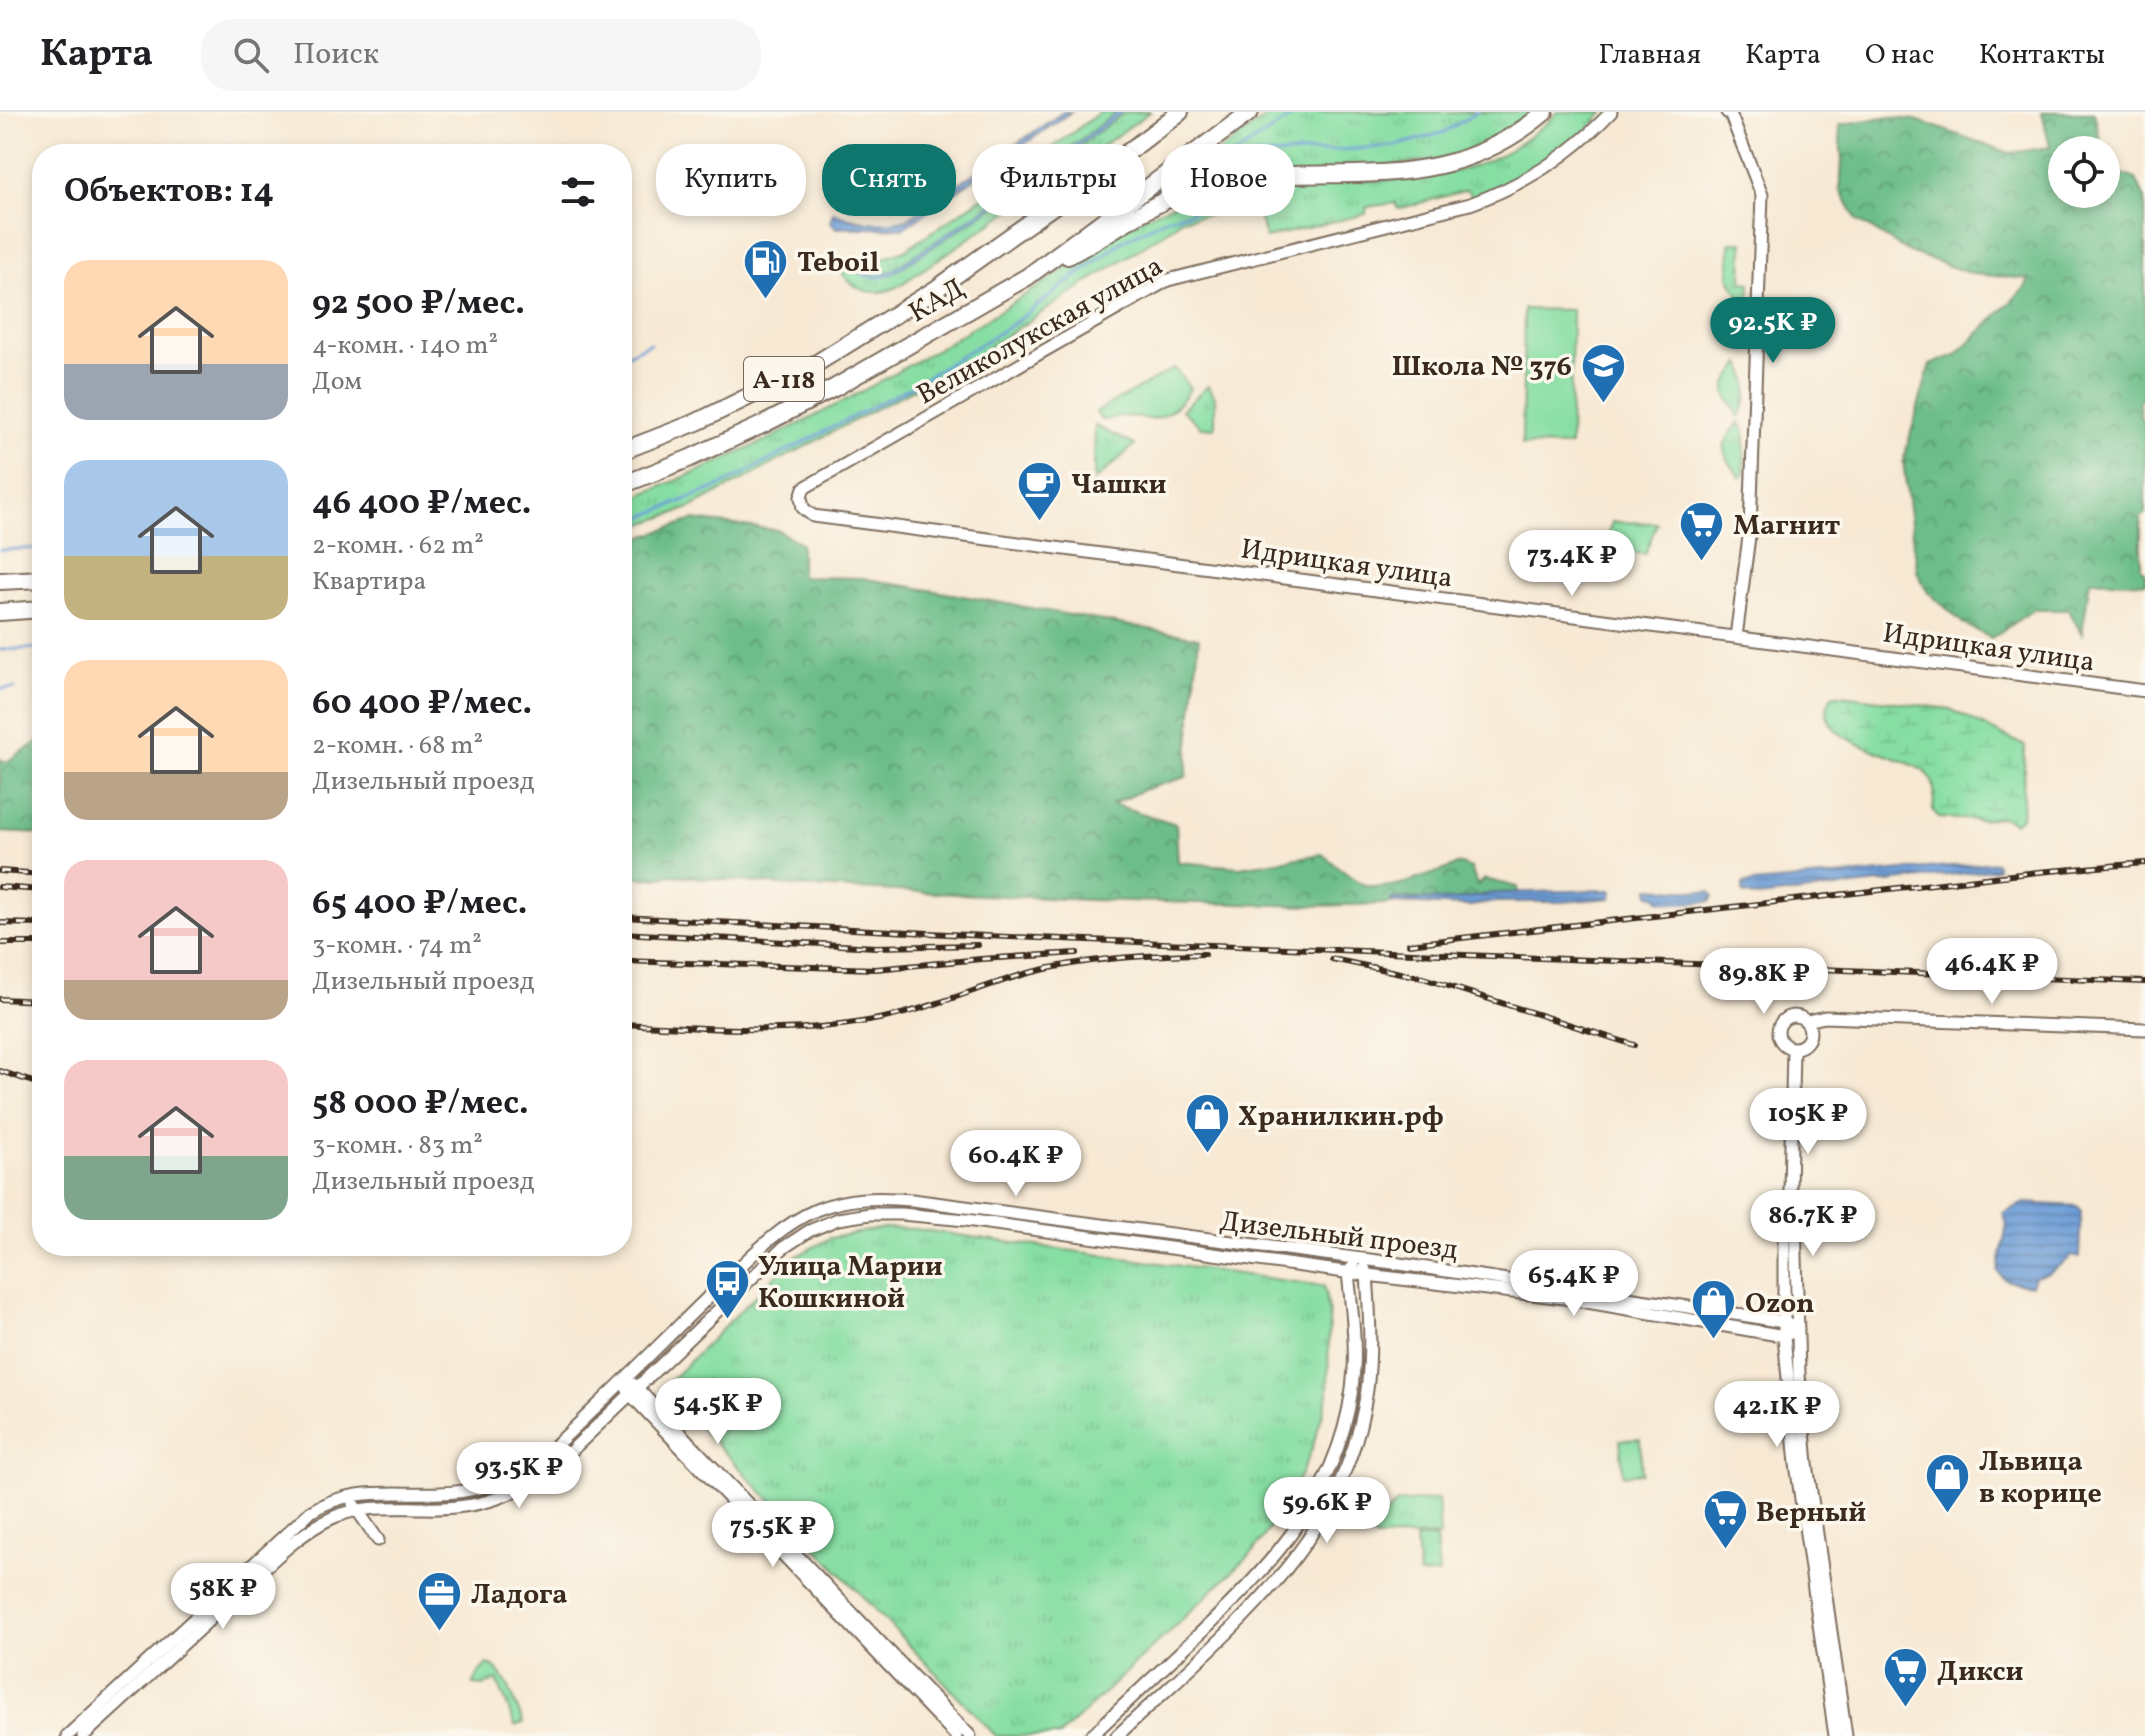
<!DOCTYPE html>
<html lang="ru">
<head>
<meta charset="utf-8">
<style>
  :root { --surface:#fff; --page:#f6f6f6; --text:#202124; --muted:#757577; --line:#e0e0e0; --accent:#0f766e }
  body { margin:0; font-family:Vollkorn,serif; background:var(--page); color:var(--text); height:100vh; display:flex; flex-direction:column; font-size:30px; white-space:nowrap }
  * { box-sizing:border-box; margin:0 }
  p { font-size:26px; color:var(--muted) }
  .icon { flex:none; width:44px; height:44px; fill:none; stroke:currentColor; stroke-width:2; stroke-linecap:round; stroke-linejoin:round }
  .map { position:relative; flex:1; overflow:hidden }
  .details { position:absolute; left:32px; top:32px; width:600px; height:1112px; display:flex; flex-direction:column; background:var(--surface); border-radius:32px; box-shadow:0 4px 12px #0003 }
  .details>* { flex:none }
  .banner { position:absolute; left:656px; top:32px; width:760px; height:72px; display:flex; gap:16px }
  .tools { position:absolute; left:2048px; top:24px; display:grid; gap:16px }
  .tools a { display:grid; place-items:center; width:72px; height:72px; border-radius:50%; background:var(--surface); box-shadow:0 4px 12px #0003; font-size:40px }
  .price { position:absolute; translate:-50% -68px; padding:0 18px; border-radius:28px; background:#fff; color:#222; font-size:26px; line-height:52px; filter:drop-shadow(0 2px 4px #0008) }
  .price::after { content:''; position:absolute; left:50%; top:48px; width:24px; height:18px; margin-left:-12px; background:inherit; clip-path:polygon(0 0,100% 0,50% 100%) }
  .price.current { background:var(--accent); color:#fff }
  ul { padding:0; list-style:none }
  li { display:flex; align-items:center; gap:24px; height:200px; padding:0 32px }
  li span { display:grid; place-items:center; flex:none; width:224px; height:160px; border-radius:24px; color:#555 }
  li>.icon { margin-inline-start:auto }
  span .icon { width:96px; height:96px; fill:#fffc; stroke-width:1 }
  li b { font-size:34px }
  h2 { display:flex; justify-content:space-between; align-items:center; height:96px; padding:0 32px; font-size:34px }
  .pill { padding:0 28px; border-radius:32px; background:var(--surface); box-shadow:0 4px 12px #0003; font-size:28px; line-height:72px }
  .pill.current { background:var(--accent); color:#fff }
  header { display:flex; align-items:center; gap:48px; box-sizing:border-box; height:112px; padding:0 40px; background:var(--surface); border-bottom:2px solid var(--line) }
  header strong { font-size:38px }
  nav { display:flex; gap:44px; margin-inline-start:auto; font-size:28px }
  .search { width:560px; height:72px; background:var(--page); display:flex; align-items:center; gap:20px; box-sizing:border-box; padding:0 28px; border-radius:32px; color:var(--muted); font-size:30px }
  .map>svg:first-child { display:block }
  .grass { fill:url(#grass-tufts); stroke:#608460; stroke-width:2 }
  .forest { fill:url(#forest-crowns); stroke:#547454; stroke-width:2 }
  .wetland { fill:url(#wetland-marsh); stroke:#608460; stroke-width:2 }
  .pitch { fill:#86dea3; stroke:#608460; stroke-width:2 }
  .water { fill:url(#water-rules); stroke:#54647a; stroke-width:2 }
  .lines { fill:none; stroke-linecap:round; stroke-linejoin:round }
  .stream { stroke:#6d9dd7; stroke-width:3 }
  .minor-casing { stroke:#7d6d5e; stroke-width:15 }
  .highway-casing { stroke:#7d6d5e; stroke-width:20 }
  .minor { stroke:#fff; stroke-width:11 }
  .highway { stroke:#fff; stroke-width:16 }
  .rail-casing { stroke:#3b2a1e; stroke-width:6 }
  .rail { stroke:#fbf7ec; stroke-width:3; stroke-dasharray:9; stroke-linecap:butt }
  .labels { text-anchor:middle; stroke-width:7; stroke-linejoin:round; paint-order:stroke }
  .shield { fill:#fbf7ec; stroke:#75685c; stroke-width:2 }
  .shield-label { font-size:26px; font-weight:bold; fill:#3b2a1e }
  .poi-label { font-size:28px; font-weight:bold; fill:#3b2a1e; stroke:#fbf7ec; text-anchor:start }
  .street-label { font-size:28px; fill:#3b2a1e; stroke:#fbf7ec }
</style>
</head>
<body>
<header>
<strong>Карта</strong>
<div class="search"><svg class="icon" aria-label="search" viewBox="0 0 24 24"><circle cx="10" cy="10" r="6"/><path d="M15 15l6 6"/></svg>Поиск</div>
<nav><a>Главная</a><a>Карта</a><a>О нас</a><a>Контакты</a></nav>
</header>
<div class="map">
<svg width="2145" height="1624" viewBox="0 0 2145 1624">
  <defs>
    <pattern id="grass-tufts" width="24" height="20" patternUnits="userSpaceOnUse" patternTransform="scale(2)"><rect width="24" height="20" fill="#86dea3"/><path d="M3 7l-1-3M5 7V3M7 7l1-3M15 17l-1-3M17 17v-4M19 17l1-3" fill="none" stroke="#75bf8c"/></pattern>
    <pattern id="forest-crowns" width="20" height="18" patternUnits="userSpaceOnUse" patternTransform="scale(2)"><rect width="20" height="18" fill="#6cbd89"/><path d="M2 6a3 3 0 1 1 6 0M12 15a3 3 0 1 1 6 0" fill="none" stroke="#5a9a6f"/></pattern>
    <pattern id="wetland-marsh" width="20" height="14" patternUnits="userSpaceOnUse" patternTransform="scale(2)"><rect width="20" height="14" fill="#86dea3"/><path d="M1 5h8M5 5V1M11 12h8M15 12V8" fill="none" stroke="#75bf8c"/></pattern>
    <pattern id="water-rules" width="6" height="5" patternUnits="userSpaceOnUse" patternTransform="scale(2)"><rect width="6" height="5" fill="#6d9dd7"/><path d="M0 2.5h6" fill="none" stroke="#5b80ae"/></pattern>
  </defs>
  <rect width="100%" height="100%" fill="#fbf7ec"/>
  <filter id="ink" filterUnits="userSpaceOnUse"><feTurbulence type="fractalNoise" baseFrequency=".0125" numOctaves="2"/><feDisplacementMap in="SourceGraphic" scale="16" xChannelSelector="R" yChannelSelector="G"/><feConvolveMatrix kernelMatrix="1 2 1 2 8 2 1 2 1" color-interpolation-filters="sRGB"/></filter>
  <filter id="wash" filterUnits="userSpaceOnUse"><feTurbulence type="fractalNoise" baseFrequency=".006" numOctaves="4" result="noise"/><feDisplacementMap in="SourceGraphic" scale="32" xChannelSelector="R" yChannelSelector="G"/><feGaussianBlur stdDeviation="1.8" result="paint"/><feColorMatrix in="noise" values="0 0 0 0 0 0 0 0 0 0 0 0 0 0 0 0 0 1.4 0 .05"/><feComposite in="paint" operator="in"/></filter>
  <g filter="url(#wash)">
    <rect width="100%" height="100%" fill="#f7e9d4"/>
    <path class="grass" d="M 1100,0 L 1117,0 L 1026,69 L 891,159 L 879,164 L 855,159 C 868,167 877,167 892,162 L 1028,72 L 1125,0 L 1150,0 L 1036,81 L 897,175 C 872,186 854,179 839,157 L 850,150 L 878,147 L 905,138 L 1021,59 Z
      M 1273,0 L 1537,0 L 1523,11 L 1460,45 L 1168,80 L 1169,77 Z
      M 1558,0 L 1604,0 L 1587,19 L 1531,61 L 1473,87 L 1467,78 L 1398,97 L 1395,91 L 1367,95 L 1366,102 L 1265,126 L 1257,96 L 1181,107 L 1174,114 L 977,243 L 690,396 L 622,419 L 622,390 C 802,322 969,225 1126,115 C 1164,93 1203,80 1246,74 C 1363,56 1461,97 1558,0 Z
      M 1730,130 L 1743,130 L 1742,169 L 1750,171 L 1750,180 L 1743,190 L 1729,165 Z
      M 1741,251 C 1750,267 1750,289 1739,305 C 1721,275 1721,279 1741,251 Z
      M 1208,274 L 1215,285 L 1215,316 L 1201,315 L 1182,298 Z
      M 1739,310 L 1745,320 L 1744,361 L 1740,366 C 1721,336 1717,340 1739,310 Z
      M 1095,314 L 1135,333 L 1094,369 Z
      M 1612,410 L 1657,411 L 1645,442 L 1602,439 Z
      M 883,1116 L 915,1117 L 1324,1174 L 1329,1203 L 1328,1284 L 1312,1337 L 1289,1388 L 1253,1440 L 1059,1624 L 996,1624 L 663,1276 L 793,1146 L 830,1126 Z
      M 1438,1387 L 1440,1424 L 1376,1426 L 1368,1419 L 1397,1391 Z
      M 488,1552 C 508,1561 515,1592 523,1611 L 515,1614 L 497,1568 L 483,1574 L 473,1573 L 480,1559 Z"/>
    <path class="forest" d="M 2042,0 L 2094,0 L 2102,38 L 2062,38 L 2062,82 L 2106,82 L 2106,56 L 2136,67 L 2145,87 L 2145,283 L 2139,290 L 2140,305 L 2145,310 L 2145,402 L 2141,405 L 2141,457 L 2145,460 L 2145,471 L 2090,468 L 2082,522 L 2068,498 L 2033,498 L 1991,526 L 1964,512 L 1927,479 L 1917,459 L 1903,349 L 1930,253 L 1956,243 L 2025,176 L 2029,167 L 1972,162 L 1909,140 L 1857,108 L 1840,78 L 1842,49 L 1839,13 L 1884,5 L 1916,8 L 2010,41 L 2050,35 Z
      M 693,408 L 777,418 L 801,431 L 801,465 L 862,466 L 1199,526 L 1186,665 L 1143,678 L 1112,692 L 1176,712 L 1178,750 L 1240,755 L 1322,742 C 1334,751 1349,766 1363,772 C 1388,783 1437,759 1461,752 L 1471,756 L 1477,773 L 1485,767 L 1518,775 L 1518,781 C 1497,781 1477,787 1455,788 C 1434,790 1413,784 1391,787 L 1392,791 L 1384,792 L 1312,794 L 1090,788 L 792,774 L 674,763 L 646,767 L 622,760 L 622,432 Z
      M 42,627 L 42,722 L 0,720 L 0,647 L 6,650 Z"/>
    <path class="wetland" d="M 1833,582 L 1950,597 L 2025,634 L 2022,704 L 2015,711 L 2002,705 L 1981,708 L 1939,706 L 1933,698 C 1934,686 1937,673 1928,663 C 1909,641 1800,632 1833,582 Z"/>
    <path class="pitch" d="M 1524,197 L 1572,198 L 1570,334 L 1522,333 Z
      M 1175,256 L 1190,276 C 1184,289 1166,306 1151,307 C 1141,307 1130,303 1119,304 C 1112,305 1109,309 1101,308 L 1096,300 Z
      M 1640,1327 L 1642,1361 L 1623,1363 L 1620,1328 Z
      M 1436,1426 L 1439,1462 L 1419,1463 L 1416,1427 Z"/>
    <path class="water" d="M 1063,0 L 1071,0 L 905,115 C 885,119 859,114 836,116 L 830,110 L 833,100 C 858,110 881,114 907,107 Z
      M 1996,750 L 1997,757 L 1983,759 L 1767,784 L 1754,785 L 1743,781 L 1743,772 Z
      M 1649,776 L 1710,780 L 1713,784 L 1710,790 L 1674,791 L 1659,788 L 1656,784 L 1650,783 Z
      M 1612,778 L 1611,786 L 1563,790 L 1496,790 L 1470,794 L 1392,791 L 1391,787 L 1455,788 L 1493,781 Z
      M 2025,1091 L 2077,1094 L 2081,1098 L 2079,1146 L 2073,1144 L 2049,1161 L 2034,1165 L 2031,1173 C 2018,1170 2005,1173 1998,1159 L 2007,1112 L 2003,1101 Z"/>
    <g class="lines">
      <path class="stream" d="M 1232,45 L 1298,0
        M 1221,53 L 1218,47 L 1395,34 L 1445,20 L 1477,0
        M 857,159 C 870,167 878,166 891,161 L 1027,70 L 1121,0
        M 622,245 L 650,231
        M 622,263 L 627,283 L 622,294
        M 622,413 L 720,374 L 910,275 L 1013,212 L 1124,128 L 1167,106 L 1228,91
        M 0,438 L 42,436
        M 0,538 L 42,536
        M 0,577 L 15,576"/>
    </g>
  </g>
  <g filter="url(#ink)">
    <g class="lines">
      <defs>
        <path id="minor" d="M 1611,0 C 1571,43 1526,72 1470,92 L 1168,168 L 804,376 L 801,385 L 803,396 L 813,404 L 2145,579
          M 1727,0 L 1731,4 L 1762,83 L 1750,417 L 1736,525
          M1778 920a16 16 0 1 1 32 0a16 16 0 1 1-32 0Z
          M 1807,909 L 1825,905 L 2145,917
          M 1793,936 L 1790,1079 L 1784,1103 L 1784,1224 L 1796,1352 L 1835,1624
          M 1791,1084 L 1795,1103 L 1799,1263 L 1807,1352 L 1846,1624
          M 633,1272 L 970,1624
          M 627,1276 L 630,1282 L 956,1624
          M 353,1392 L 378,1428
          M 67,1624 L 310,1400 C 351,1374 394,1383 440,1381 C 477,1380 512,1369 541,1346 C 562,1329 580,1310 599,1292 C 642,1251 683,1209 725,1169 C 753,1142 781,1113 816,1098 C 847,1085 879,1085 912,1088 L 1393,1151 L 1755,1205 L 1783,1210 L 1798,1217
          M 83,1624 C 134,1578 184,1531 235,1484 C 264,1457 297,1421 334,1405 C 363,1393 394,1396 424,1396 C 487,1398 526,1380 572,1338 L 783,1136 L 809,1119 L 838,1107 L 870,1102 L 901,1102 L 966,1108 L 1367,1163 L 1564,1186 L 1784,1224 L 1798,1217
          M 1091,1624 C 1125,1592 1159,1560 1193,1528 C 1274,1451 1346,1376 1354,1257 C 1356,1225 1351,1192 1348,1160 L 1353,1155
          M 1117,1624 C 1224,1522 1345,1435 1367,1278 C 1372,1240 1370,1201 1367,1163 L 1364,1156"/>
        <path id="highway" d="M 1068,144 C 1108,123 1154,88 1197,76 C 1322,42 1432,96 1545,0
          M 622,339 L 697,310 L 817,251 L 936,177 L 1114,51 L 1180,0
          M 622,373 L 688,347 L 764,312 L 834,276 L 1027,165 L 1250,0
          M 0,469 L 42,467
          M 0,500 L 42,497"/>
      </defs>
      <use href="#minor" class="minor-casing"/>
      <use href="#highway" class="highway-casing"/>
      <use href="#minor" class="minor"/>
      <use href="#highway" class="highway"/>
      <defs>
        <path id="rail" d="M 0,759 L 42,762
          M 0,775 L 42,778
          M 622,805 L 986,824 L 2145,870
          M 0,811 L 42,812
          M 622,821 L 876,835 L 978,833
          M 0,831 L 42,831
          M 1409,832 L 2038,760 L 2145,751
          M 1332,847 L 1420,865 L 1634,933
          M 622,849 L 876,857 L 981,847 L 1077,841
          M 0,887 L 42,889
          M 622,912 C 709,916 798,924 884,906 C 934,896 980,874 1029,861 C 1085,846 1147,843 1205,842
          M 0,959 L 42,973"/>
      </defs>
      <use href="#rail" class="rail-casing"/>
      <use href="#rail" class="rail"/>
    </g>
  </g>
  <defs>
    <symbol id="fuel-pin" viewBox="-11 -11 22 30"><path d="M0 17L-7.5 6A9.5 9.5 0 1 1 7.5 6Z" fill="#1f6fb2" stroke="#fbf7ec"/><path d="M-5.5-6h7V0h2V4h1.3V-2.5L3-4.5l.8-.8L6-3V5H2.5V1h-1V6h-7ZM-4.2-4.7v3.2H.2V-4.7Z" fill="#fff"/></symbol>
    <symbol id="school-pin" viewBox="-11 -11 22 30"><path d="M0 17L-7.5 6A9.5 9.5 0 1 1 7.5 6Z" fill="#1f6fb2" stroke="#fbf7ec"/><path d="M0-5L7-2L0 1L-7-2ZM-4 1L0 2.5L4 1V4Q0 6-4 4Z" fill="#fff"/></symbol>
    <symbol id="cafe-pin" viewBox="-11 -11 22 30"><path d="M0 17L-7.5 6A9.5 9.5 0 1 1 7.5 6Z" fill="#1f6fb2" stroke="#fbf7ec"/><path d="M-5.5-4.5H6V0H3Q3 3.5 0 3.5H-2.5Q-5.5 3.5-5.5 0ZM3-3.2v2h1.7v-2ZM-6 4.5H4V6H-6Z" fill="#fff"/></symbol>
    <symbol id="supermarket-pin" viewBox="-11 -11 22 30"><path d="M0 17L-7.5 6A9.5 9.5 0 1 1 7.5 6Z" fill="#1f6fb2" stroke="#fbf7ec"/><path d="M-6-5.5h2.5l.6 2H6L4.5 2H-2.5L-4.4-4H-6ZM-1.5 3.2a1.3 1.3 0 1 0 .1 0ZM3 3.2a1.3 1.3 0 1 0 .1 0Z" fill="#fff"/></symbol>
    <symbol id="shop-pin" viewBox="-11 -11 22 30"><path d="M0 17L-7.5 6A9.5 9.5 0 1 1 7.5 6Z" fill="#1f6fb2" stroke="#fbf7ec"/><path d="M-5-2.5h2.3a2.7 3.5 0 0 1 5.4 0H5L5.5 6h-11ZM-1.5-2.5h3a1.5 2.3 0 0 0-3 0Z" fill="#fff"/></symbol>
    <symbol id="bus-pin" viewBox="-11 -11 22 30"><path d="M0 17L-7.5 6A9.5 9.5 0 1 1 7.5 6Z" fill="#1f6fb2" stroke="#fbf7ec"/><path d="M-5-6H5V4H4V6H2V4H-2V6H-4V4H-5ZM-3.5-4V0h7V-4ZM-3.5 1.2v1.5H-2V1.2ZM2 1.2v1.5H3.5V1.2Z" fill="#fff"/></symbol>
    <symbol id="office-pin" viewBox="-11 -11 22 30"><path d="M0 17L-7.5 6A9.5 9.5 0 1 1 7.5 6Z" fill="#1f6fb2" stroke="#fbf7ec"/><path d="M-6-3h4V-5.5h4V-3h4V5H-6ZM-1-4.5V-3h2v-1.5ZM-6 0V1H6V0Z" fill="#fff"/></symbol>
  </defs>
  <g fill-rule="evenodd">
    <use href="#fuel-pin" x="740" y="124" width="51" height="69"/>
    <use href="#school-pin" x="1578" y="228" width="51" height="69"/>
    <use href="#cafe-pin" x="1014" y="346" width="51" height="69"/>
    <use href="#supermarket-pin" x="1676" y="386" width="51" height="69"/>
    <use href="#shop-pin" x="1182" y="978" width="51" height="69"/>
    <use href="#bus-pin" x="702" y="1144" width="51" height="69"/>
    <use href="#shop-pin" x="1688" y="1164" width="51" height="69"/>
    <use href="#shop-pin" x="1922" y="1338" width="51" height="69"/>
    <use href="#supermarket-pin" x="1700" y="1374" width="51" height="69"/>
    <use href="#office-pin" x="414" y="1456" width="51" height="69"/>
    <use href="#supermarket-pin" x="1880" y="1532" width="51" height="69"/>
  </g>
  <g class="labels">
    <rect class="shield" x="744" y="245" width="80" height="44" rx="6"/>
    <g class="shield-label">
      <text x="784" y="276">А-118</text>
    </g>
    <g class="poi-label">
      <text x="797" y="159">Teboil</text>
      <text x="1572" y="263" text-anchor="end">Школа № 376</text>
      <text x="1071" y="381">Чашки</text>
      <text x="1733" y="422">Магнит</text>
      <text x="1238" y="1013">Хранилкин.рф</text>
      <text x="758" y="1163">Улица Марии<tspan x="758" dy="32">Кошкиной</tspan></text>
      <text x="1745" y="1200">Ozon</text>
      <text x="1979" y="1358">Львица<tspan x="1979" dy="32">в корице</tspan></text>
      <text x="1756" y="1409">Верный</text>
      <text x="471" y="1491">Ладога</text>
      <text x="1937" y="1568">Дикси</text>
    </g>
    <g class="street-label">
      <text transform="translate(936 187) rotate(-30)" y="10">КАД</text>
      <text transform="translate(1039 217) rotate(-29)" y="10">Великолукская улица</text>
      <text transform="translate(1347 450) rotate(8)" y="10">Идрицкая улица</text>
      <text transform="translate(1989 534) rotate(8)" y="10">Идрицкая улица</text>
      <text transform="translate(1339 1122) rotate(7)" y="10">Дизельный проезд</text>
    </g>
  </g>
</svg>
<div class="tools">
<a><svg class="icon" aria-label="locate" viewBox="0 0 24 24"><circle cx="12" cy="12" r="6"/><path d="M12 2v4M12 18v4M2 12h4M18 12h4"/></svg></a>
</div>
<b class="price current" style="left:1773px;top:253px">92.5K ₽</b>
<b class="price" style="left:1572px;top:486px">73.4K ₽</b>
<b class="price" style="left:1992px;top:894px">46.4K ₽</b>
<b class="price" style="left:1764px;top:904px">89.8K ₽</b>
<b class="price" style="left:1808px;top:1044px">105K ₽</b>
<b class="price" style="left:1016px;top:1086px">60.4K ₽</b>
<b class="price" style="left:1813px;top:1146px">86.7K ₽</b>
<b class="price" style="left:1574px;top:1206px">65.4K ₽</b>
<b class="price" style="left:718px;top:1334px">54.5K ₽</b>
<b class="price" style="left:1777px;top:1337px">42.1K ₽</b>
<b class="price" style="left:519px;top:1398px">93.5K ₽</b>
<b class="price" style="left:1327px;top:1433px">59.6K ₽</b>
<b class="price" style="left:773px;top:1457px">75.5K ₽</b>
<b class="price" style="left:223px;top:1519px">58K ₽</b>
<div class="banner">
<a class="pill">Купить</a>
<a class="pill current">Снять</a>
<a class="pill">Фильтры</a>
<a class="pill">Новое</a>
</div>
<section class="details">
<h2>Объектов: 14<svg class="icon" aria-label="filters" viewBox="0 0 24 24"><path d="M4 7h16M4 17h16"/><circle cx="9" cy="7" r="2"/><circle cx="15" cy="17" r="2"/></svg></h2>
<ul>
<li><span style="background:linear-gradient(#ffd9b3 65%,#9aa5b1 0)"><svg class="icon" aria-label="home" viewBox="0 0 24 24"><path d="M3 11l9-7 9 7M6 9v11h12V9"/></svg></span><div><b>92 500 ₽/мес.</b><p>4-комн. · 140 m²</p><p>Дом</p></div></li>
<li><span style="background:linear-gradient(#a9c7e8 60%,#c2b280 0)"><svg class="icon" aria-label="home" viewBox="0 0 24 24"><path d="M3 11l9-7 9 7M6 9v11h12V9"/></svg></span><div><b>46 400 ₽/мес.</b><p>2-комн. · 62 m²</p><p>Квартира</p></div></li>
<li><span style="background:linear-gradient(#ffd9b3 70%,#b9a48a 0)"><svg class="icon" aria-label="home" viewBox="0 0 24 24"><path d="M3 11l9-7 9 7M6 9v11h12V9"/></svg></span><div><b>60 400 ₽/мес.</b><p>2-комн. · 68 m²</p><p>Дизельный проезд</p></div></li>
<li><span style="background:linear-gradient(#f6c9c9 75%,#b9a48a 0)"><svg class="icon" aria-label="home" viewBox="0 0 24 24"><path d="M3 11l9-7 9 7M6 9v11h12V9"/></svg></span><div><b>65 400 ₽/мес.</b><p>3-комн. · 74 m²</p><p>Дизельный проезд</p></div></li>
<li><span style="background:linear-gradient(#f6c9c9 60%,#7fa58c 0)"><svg class="icon" aria-label="home" viewBox="0 0 24 24"><path d="M3 11l9-7 9 7M6 9v11h12V9"/></svg></span><div><b>58 000 ₽/мес.</b><p>3-комн. · 83 m²</p><p>Дизельный проезд</p></div></li>
</ul>
</section>
</div>
</body>
</html>
